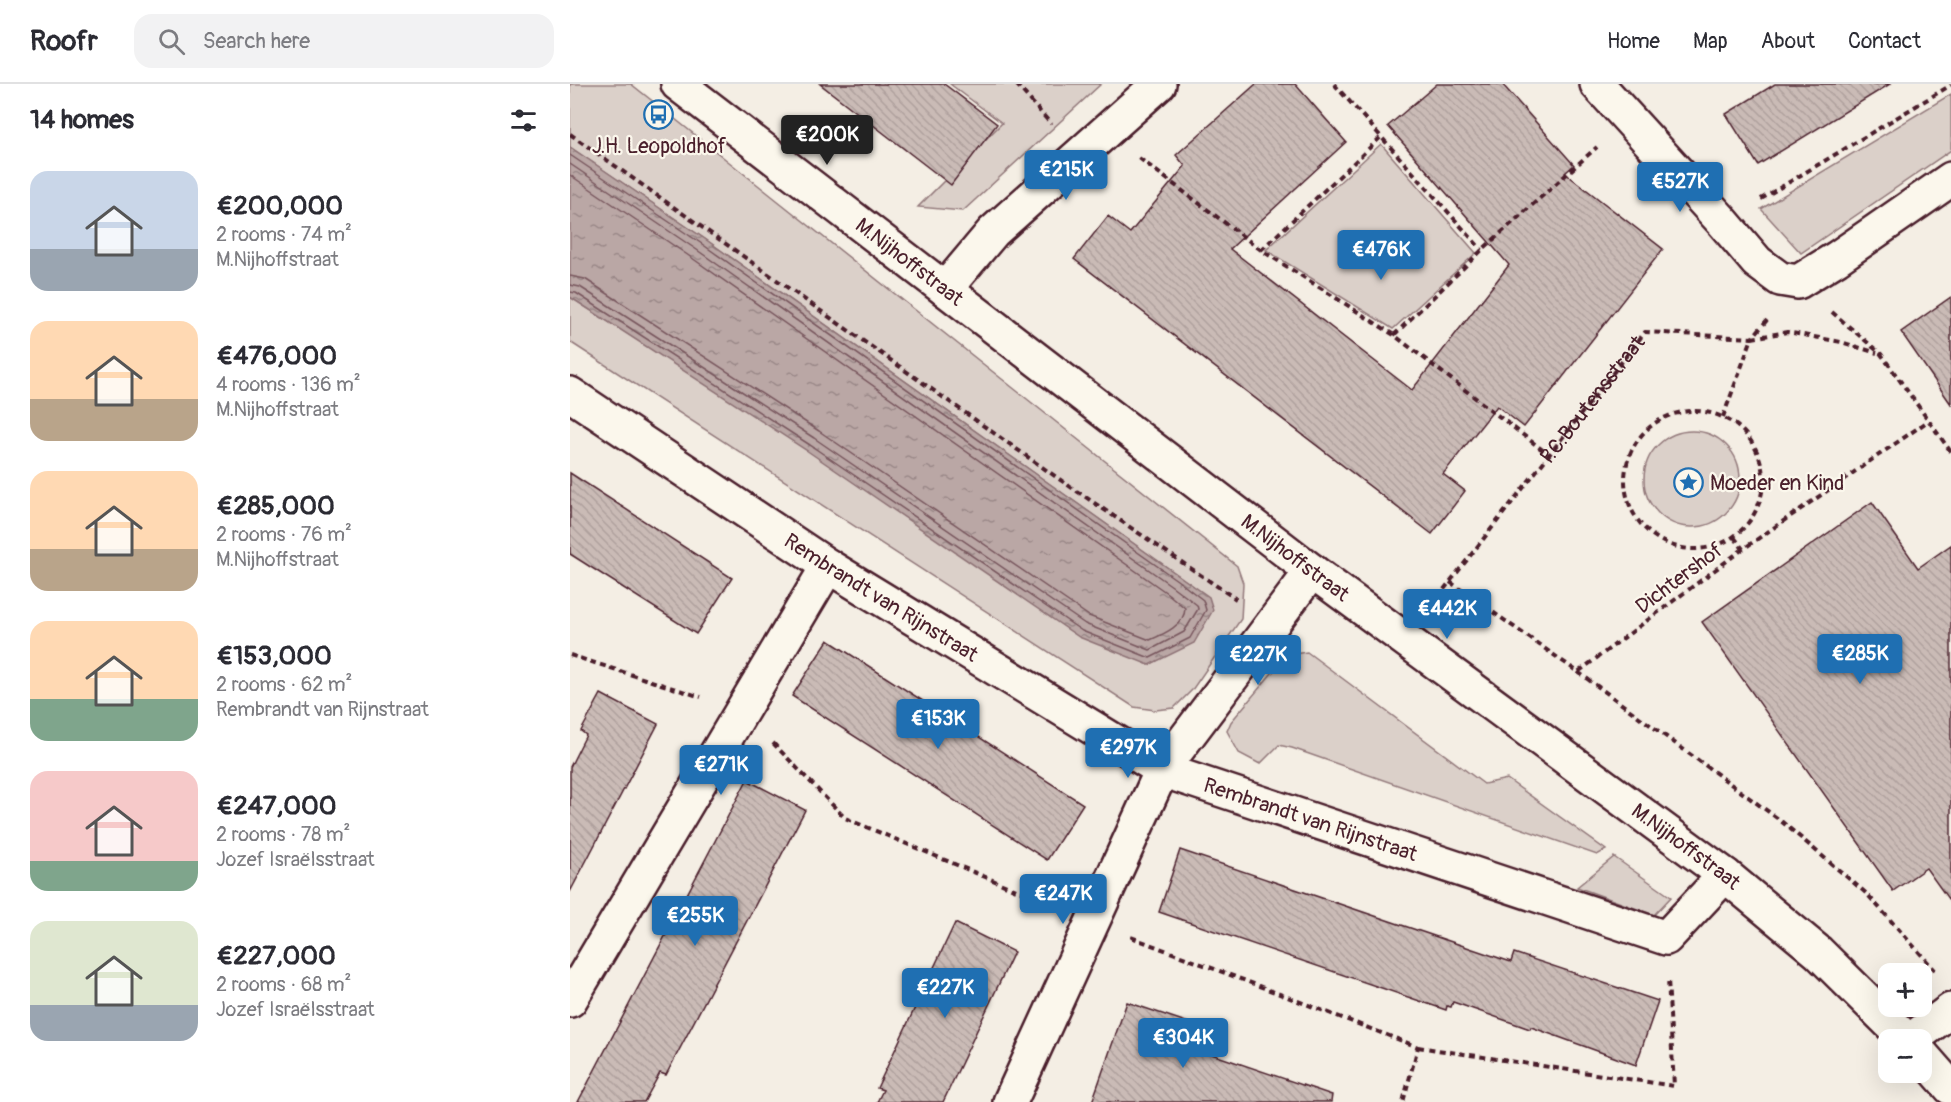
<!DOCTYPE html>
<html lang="en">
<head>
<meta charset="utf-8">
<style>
  :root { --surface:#fff; --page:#f2f2f3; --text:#2b2b33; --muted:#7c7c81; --line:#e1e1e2; --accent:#1f6fb2 }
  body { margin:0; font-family:Pangolin,sans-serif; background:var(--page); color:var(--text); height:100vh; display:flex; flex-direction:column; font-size:22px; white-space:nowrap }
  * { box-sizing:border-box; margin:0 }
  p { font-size:20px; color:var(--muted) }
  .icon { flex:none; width:33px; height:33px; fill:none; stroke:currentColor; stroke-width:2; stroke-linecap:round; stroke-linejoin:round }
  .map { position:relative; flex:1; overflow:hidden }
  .drawer { display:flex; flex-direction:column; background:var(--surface); width:570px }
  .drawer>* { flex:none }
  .fabs { position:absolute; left:1308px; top:879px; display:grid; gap:12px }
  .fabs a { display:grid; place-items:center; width:54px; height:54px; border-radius:12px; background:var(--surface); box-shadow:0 6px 24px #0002; font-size:30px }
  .price { position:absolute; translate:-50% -51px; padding:0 14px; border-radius:6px; background:var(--accent); color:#fff; font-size:20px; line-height:39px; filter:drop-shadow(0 2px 3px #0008) }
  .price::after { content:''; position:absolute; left:50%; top:36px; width:18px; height:14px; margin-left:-9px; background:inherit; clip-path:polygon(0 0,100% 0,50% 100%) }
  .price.on { background:#222; color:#fff }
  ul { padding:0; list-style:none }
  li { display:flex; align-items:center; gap:18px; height:150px; padding:0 30px }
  li span { display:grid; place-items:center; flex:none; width:168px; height:120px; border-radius:18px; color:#555 }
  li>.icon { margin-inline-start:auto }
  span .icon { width:72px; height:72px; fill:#fffc; stroke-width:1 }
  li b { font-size:26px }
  h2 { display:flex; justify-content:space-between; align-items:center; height:72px; padding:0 30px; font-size:26px }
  header { display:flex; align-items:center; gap:36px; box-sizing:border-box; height:84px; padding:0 30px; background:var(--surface); border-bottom:2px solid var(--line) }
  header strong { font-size:28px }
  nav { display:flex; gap:33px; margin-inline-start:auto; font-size:21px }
  .search { width:420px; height:54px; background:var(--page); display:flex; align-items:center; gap:15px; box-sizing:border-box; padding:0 21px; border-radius:18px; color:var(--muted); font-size:22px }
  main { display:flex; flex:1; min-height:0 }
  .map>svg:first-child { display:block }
  .grass { fill:#dbd0c9; stroke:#92787a; stroke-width:1.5 }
  .water { fill:url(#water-ripples); stroke:#8d7174; stroke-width:1.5 }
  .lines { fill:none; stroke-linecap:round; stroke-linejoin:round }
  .shore { stroke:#77555c; stroke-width:1.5 }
  .building { fill:url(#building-back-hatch); stroke:#4a1f2b; stroke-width:1.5 }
  .minor-casing { stroke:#4a1f2b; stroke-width:38 }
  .major-casing { stroke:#4a1f2b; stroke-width:38 }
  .path { stroke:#4a1f2b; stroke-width:4; stroke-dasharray:6 4.5; stroke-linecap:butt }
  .minor { stroke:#fbf7ec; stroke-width:33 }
  .major { stroke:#fbf7ec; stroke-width:33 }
  .labels { text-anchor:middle; stroke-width:4.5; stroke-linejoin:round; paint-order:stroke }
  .poi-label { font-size:21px; fill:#4a1f2b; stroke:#fbf7ec }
  .street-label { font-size:21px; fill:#4a1f2b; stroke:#fbf7ec }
</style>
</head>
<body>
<header>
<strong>Roofr</strong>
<div class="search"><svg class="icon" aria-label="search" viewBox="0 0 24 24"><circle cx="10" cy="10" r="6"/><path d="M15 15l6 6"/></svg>Search here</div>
<nav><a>Home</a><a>Map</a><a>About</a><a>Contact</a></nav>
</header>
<main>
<section class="drawer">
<h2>14 homes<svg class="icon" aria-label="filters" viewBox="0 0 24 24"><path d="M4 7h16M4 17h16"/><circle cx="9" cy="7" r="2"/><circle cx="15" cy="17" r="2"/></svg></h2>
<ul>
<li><span style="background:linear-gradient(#c9d6e8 65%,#9aa5b1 0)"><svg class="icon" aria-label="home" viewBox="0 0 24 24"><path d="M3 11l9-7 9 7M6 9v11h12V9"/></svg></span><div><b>€200,000</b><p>2 rooms · 74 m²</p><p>M.Nijhoffstraat</p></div></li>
<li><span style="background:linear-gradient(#ffd9b3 65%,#b9a48a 0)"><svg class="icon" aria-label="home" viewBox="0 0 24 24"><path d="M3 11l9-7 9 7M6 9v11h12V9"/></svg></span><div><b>€476,000</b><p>4 rooms · 136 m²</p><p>M.Nijhoffstraat</p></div></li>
<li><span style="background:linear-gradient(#ffd9b3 65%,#b9a48a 0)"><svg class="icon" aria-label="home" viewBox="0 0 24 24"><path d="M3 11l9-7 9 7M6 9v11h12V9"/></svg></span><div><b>€285,000</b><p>2 rooms · 76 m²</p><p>M.Nijhoffstraat</p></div></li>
<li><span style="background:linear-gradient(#ffd9b3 65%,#7fa58c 0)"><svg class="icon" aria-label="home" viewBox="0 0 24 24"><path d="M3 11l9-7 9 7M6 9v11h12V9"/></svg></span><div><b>€153,000</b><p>2 rooms · 62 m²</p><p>Rembrandt van Rijnstraat</p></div></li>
<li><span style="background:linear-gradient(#f6c9c9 75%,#7fa58c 0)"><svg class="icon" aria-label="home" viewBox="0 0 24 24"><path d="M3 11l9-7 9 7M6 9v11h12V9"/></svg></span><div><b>€247,000</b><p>2 rooms · 78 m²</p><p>Jozef Israëlsstraat</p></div></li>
<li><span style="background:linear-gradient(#dfe7d0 70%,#9aa5b1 0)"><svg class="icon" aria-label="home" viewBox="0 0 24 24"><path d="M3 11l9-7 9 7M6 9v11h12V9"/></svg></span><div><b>€227,000</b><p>2 rooms · 68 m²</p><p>Jozef Israëlsstraat</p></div></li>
</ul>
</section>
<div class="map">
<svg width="1381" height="1018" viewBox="0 0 1381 1018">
  <defs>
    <pattern id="water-ripples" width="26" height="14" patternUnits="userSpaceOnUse" patternTransform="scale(1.5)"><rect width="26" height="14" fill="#baa7a5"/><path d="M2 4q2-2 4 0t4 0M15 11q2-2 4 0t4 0" fill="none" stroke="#998787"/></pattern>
    <pattern id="building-back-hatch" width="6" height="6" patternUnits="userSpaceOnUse" patternTransform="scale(1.5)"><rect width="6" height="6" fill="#cabbb6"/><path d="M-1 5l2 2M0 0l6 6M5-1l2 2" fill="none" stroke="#afa09d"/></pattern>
  </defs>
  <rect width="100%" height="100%" fill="#f4eee4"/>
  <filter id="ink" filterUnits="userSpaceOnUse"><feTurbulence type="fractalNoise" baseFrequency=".0167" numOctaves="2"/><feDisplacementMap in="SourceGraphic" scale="12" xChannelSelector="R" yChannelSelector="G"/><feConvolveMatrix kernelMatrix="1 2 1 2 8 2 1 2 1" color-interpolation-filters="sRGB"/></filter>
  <g filter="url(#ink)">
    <path class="grass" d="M 0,0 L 61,0 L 667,482 L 673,499 L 671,535 L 622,606 L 604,624 L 585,626 L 564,623 L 0,258 L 0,213 L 563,573 L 579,581 L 603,568 L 623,502 L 135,155 L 0,63 Z
      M 380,0 L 531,0 L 393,127 L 348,123 L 432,39 Z
      M 1381,10 L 1381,66 L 1231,169 L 1191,125 Z
      M 811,60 L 906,169 L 823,245 L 696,166 Z
      M1074 395a48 48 0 1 1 96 0a48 48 0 1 1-96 0Z
      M 737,568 L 914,700 L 937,695 L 1036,766 L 1027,771 L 722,664 L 709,661 L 690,680 L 669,669 L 657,647 L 661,638 L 717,571 Z
      M 1044,773 L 1101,813 L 1084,831 L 1007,803 Z"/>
    <path class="water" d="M 0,63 L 135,155 L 639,513 L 643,526 L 624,559 L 579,581 L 509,553 L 236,366 L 0,213 Z"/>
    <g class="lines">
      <path class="shore" d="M 0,71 L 132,160 L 607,496 L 633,516 L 636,526 L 620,554 L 580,574 L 512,547 L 240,361 L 6,209 L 0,208
        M 0,80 L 127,166 L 602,502 L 627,521 L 628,525 L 614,548 L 580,566 L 515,540 L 244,354 L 10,203 L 0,201
        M 0,91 L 122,174 L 597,509 L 615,524 C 615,541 594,550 580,556 L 519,532 L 249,347 L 15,195 L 0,192"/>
    </g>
    <path class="building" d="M 250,0 L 374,0 L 427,40 L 381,101 Z
      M 686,0 L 725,0 L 776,58 L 660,165 L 842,306 L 939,181 L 818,42 L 867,0 L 932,0 L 1004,81 L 995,89 L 1093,165 L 954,343 L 927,322 L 873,390 L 895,407 L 862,450 L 504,175 L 538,132 L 560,149 L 615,82 L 606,71 Z
      M 1205,0 L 1320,0 L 1188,81 L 1156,30 Z
      M 1381,213 L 1381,320 L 1331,248 Z
      M 0,389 L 162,494 L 126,550 L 0,470 Z
      M 1302,418 L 1348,484 L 1381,461 L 1381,819 L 1356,784 L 1323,807 L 1132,538 Z
      M 258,556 L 513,720 L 477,776 L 222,612 Z
      M 31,610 L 88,640 L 0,808 L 0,683 L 16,651 L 11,647 Z
      M 177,696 L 235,726 L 96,991 L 90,989 L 74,1018 L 8,1018 Z
      M 610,766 L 941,878 L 944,869 L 1088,917 L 1066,981 L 961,943 L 960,945 L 883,918 L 881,923 L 877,922 L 876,926 L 589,828 Z
      M 385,839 L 444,868 L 373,1018 L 307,1018 L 313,1006 L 307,1004 Z
      M 557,918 L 625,941 L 618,962 L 762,1011 L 761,1018 L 522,1018 Z"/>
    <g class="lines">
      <defs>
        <g id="minor">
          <path d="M 1027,0 L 1153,138 L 1187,178 L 1210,195 L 1228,198 L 1267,174 L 1381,95"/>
          <path d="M 375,205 L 423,148 L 589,0"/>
          <path id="s2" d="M 0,310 L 258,482 L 592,686 L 1096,854 L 1155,791"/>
          <path d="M 0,916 L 258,482"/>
          <path d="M 1341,956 L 1381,926"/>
          <path d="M 440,1018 L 592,686 L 742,487"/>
        </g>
        <g id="major">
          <path id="s3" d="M 108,0 L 742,487 L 1155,791 L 1248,868 L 1337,956"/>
          <path d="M 1352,971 L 1381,1004"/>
        </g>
      </defs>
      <use href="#minor" class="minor-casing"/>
      <use href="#major" class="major-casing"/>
      <g class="path">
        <path d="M 446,0 L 481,40"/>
        <path d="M 764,0 L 912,166"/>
        <path d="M 0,50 L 489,395 L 666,515"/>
        <path d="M 569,74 L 691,166 L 824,251 L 979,371"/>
        <path d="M 1191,115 L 1381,1"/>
        <path d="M 691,166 L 811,53"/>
        <path d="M 1262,228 L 1311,270 L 1381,368"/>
        <path d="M 824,251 L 912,166 L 1027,63"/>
        <circle cx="1124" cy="396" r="69"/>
        <path d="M 1153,333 L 1182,254 L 1217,248 L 1271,258 L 1307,269"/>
        <path d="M 1164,453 L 1173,465"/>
        <path d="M 880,498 L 1008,588 L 1173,465 L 1358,337"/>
        <path id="s1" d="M 861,522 L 1075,248 L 1182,254 L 1197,236"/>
        <path d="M 0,571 L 131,613"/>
        <path d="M 1008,588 L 1211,737 L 1297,810 L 1365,886"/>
        <path d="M 203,659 L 275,734 L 482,821"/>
        <path d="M 561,853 L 848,963 L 833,1018"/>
        <path d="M 848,963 L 1104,1002 L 1098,895"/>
      </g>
      <use href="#minor" class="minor"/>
      <use href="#major" class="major"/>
    </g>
  </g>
  <defs>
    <symbol id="bus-ring" viewBox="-11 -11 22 22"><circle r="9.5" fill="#fbf7ec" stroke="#1f6fb2" stroke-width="1.5"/><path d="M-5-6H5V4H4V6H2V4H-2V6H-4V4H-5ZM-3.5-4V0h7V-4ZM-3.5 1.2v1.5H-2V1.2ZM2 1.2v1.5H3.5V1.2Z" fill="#1f6fb2"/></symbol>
    <symbol id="sight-ring" viewBox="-11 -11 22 22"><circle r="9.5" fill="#fbf7ec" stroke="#1f6fb2" stroke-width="1.5"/><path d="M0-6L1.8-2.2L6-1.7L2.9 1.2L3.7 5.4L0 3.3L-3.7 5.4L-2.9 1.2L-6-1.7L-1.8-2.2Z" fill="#1f6fb2"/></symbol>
  </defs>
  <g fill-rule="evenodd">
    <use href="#bus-ring" x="72" y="14" width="33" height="33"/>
    <use href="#sight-ring" x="1102" y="382" width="33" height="33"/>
  </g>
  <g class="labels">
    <g class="poi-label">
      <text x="89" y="69">J.H. Leopoldhof</text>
      <text x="1140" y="406" text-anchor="start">Moeder en Kind</text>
    </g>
    <g class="street-label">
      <text dy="7" stroke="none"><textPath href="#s3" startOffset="292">M.Nijhoffstraat</textPath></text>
      <text dy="7" stroke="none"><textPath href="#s1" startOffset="262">P.C.Boutensstraat</textPath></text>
      <text dy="7" stroke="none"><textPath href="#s3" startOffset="778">M.Nijhoffstraat</textPath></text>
      <text transform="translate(1109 494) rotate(-37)" y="7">Dichtershof</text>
      <text dy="7" stroke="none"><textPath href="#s2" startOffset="372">Rembrandt van Rijnstraat</textPath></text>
      <text dy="7" stroke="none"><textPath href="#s2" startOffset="858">Rembrandt van Rijnstraat</textPath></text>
      <text dy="7" stroke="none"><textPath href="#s3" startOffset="1264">M.Nijhoffstraat</textPath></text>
    </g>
  </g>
</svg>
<div class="fabs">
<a>+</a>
<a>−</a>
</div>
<b class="price on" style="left:257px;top:82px">€200K</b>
<b class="price" style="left:496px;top:117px">€215K</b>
<b class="price" style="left:1110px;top:129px">€527K</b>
<b class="price" style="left:811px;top:197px">€476K</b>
<b class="price" style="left:877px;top:556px">€442K</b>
<b class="price" style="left:1290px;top:601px">€285K</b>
<b class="price" style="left:688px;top:602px">€227K</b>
<b class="price" style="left:368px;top:666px">€153K</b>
<b class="price" style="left:558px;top:695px">€297K</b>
<b class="price" style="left:151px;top:712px">€271K</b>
<b class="price" style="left:493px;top:841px">€247K</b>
<b class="price" style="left:125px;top:863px">€255K</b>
<b class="price" style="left:375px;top:935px">€227K</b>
<b class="price" style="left:613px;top:985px">€304K</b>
</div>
</main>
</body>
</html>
